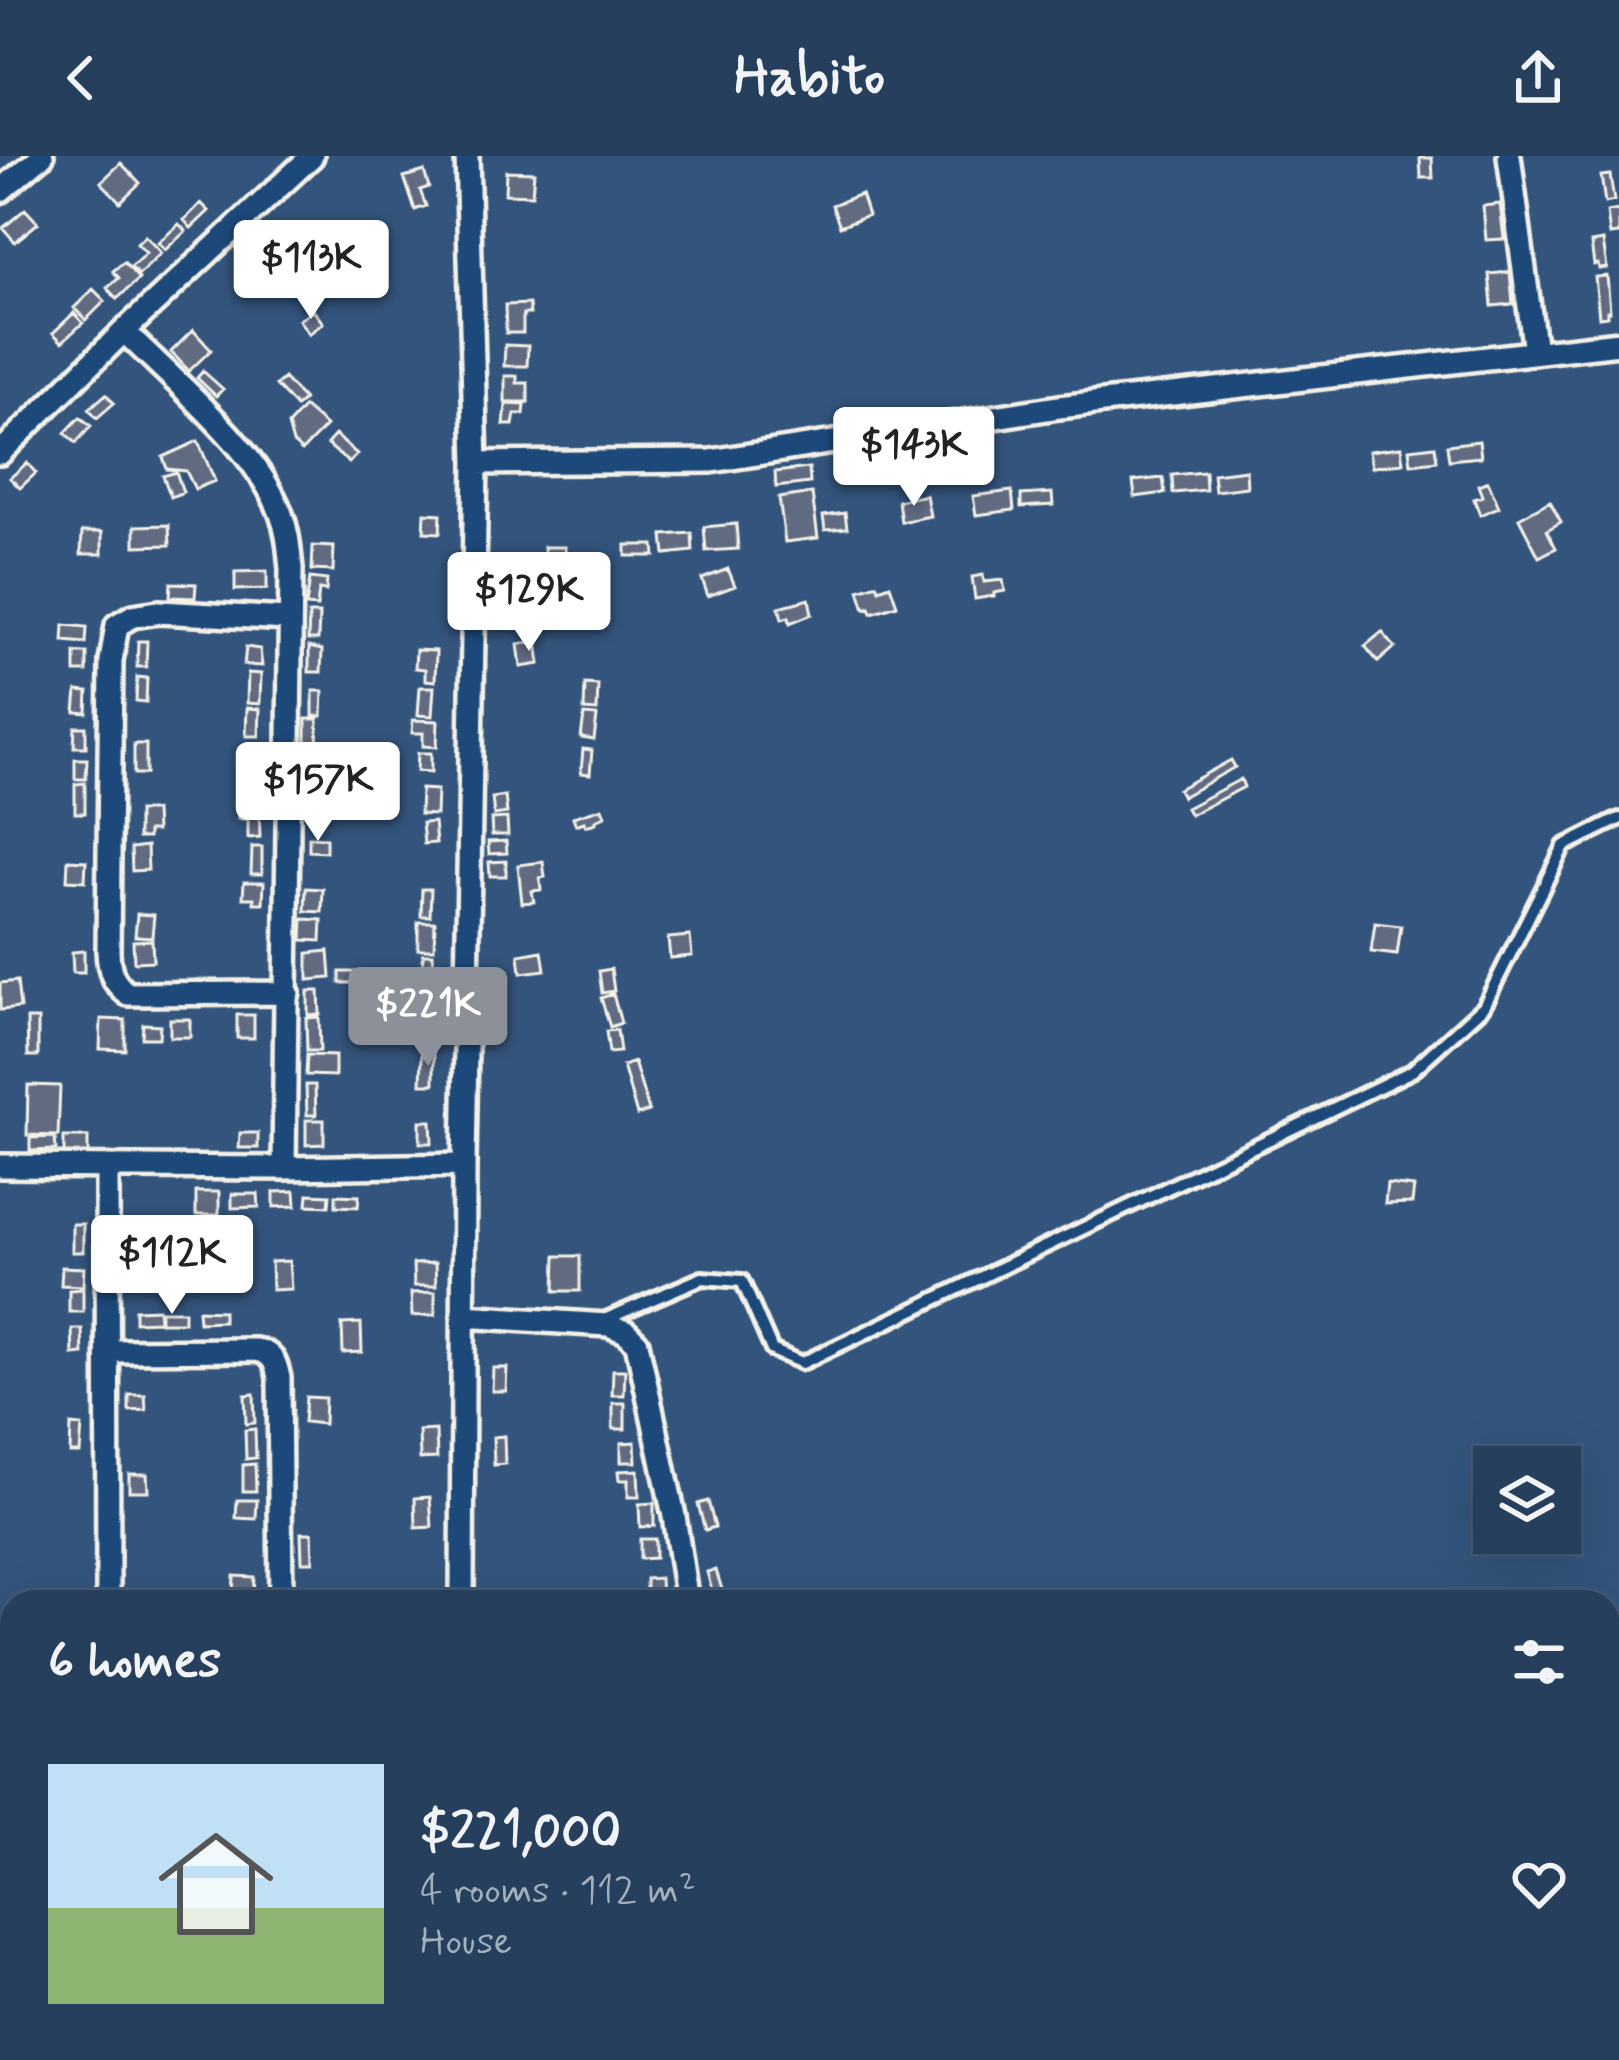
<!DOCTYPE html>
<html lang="en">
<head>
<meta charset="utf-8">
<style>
  :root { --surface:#263f5d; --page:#2e4663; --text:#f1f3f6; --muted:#a4afbc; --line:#425872; --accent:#8c9099 }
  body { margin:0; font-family:Mynerve,sans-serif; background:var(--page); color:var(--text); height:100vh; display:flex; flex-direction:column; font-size:45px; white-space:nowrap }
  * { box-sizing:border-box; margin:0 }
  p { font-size:39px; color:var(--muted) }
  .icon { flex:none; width:66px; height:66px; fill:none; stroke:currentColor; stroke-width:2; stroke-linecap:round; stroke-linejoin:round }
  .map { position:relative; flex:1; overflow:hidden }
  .panel { position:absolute; left:0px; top:1434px; width:1620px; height:471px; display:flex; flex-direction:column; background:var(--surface); border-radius:36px 36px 0 0; box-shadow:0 12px 48px #0002,0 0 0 3px var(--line) }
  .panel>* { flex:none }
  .fabs { position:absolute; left:1473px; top:1290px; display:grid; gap:24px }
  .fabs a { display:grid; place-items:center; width:108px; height:108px; border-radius:0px; background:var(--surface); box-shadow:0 12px 48px #0002,0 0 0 3px var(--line); font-size:60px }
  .price { position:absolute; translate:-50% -102px; padding:0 27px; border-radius:12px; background:#fff; color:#222; font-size:39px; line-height:78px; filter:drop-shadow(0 3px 6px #0008) }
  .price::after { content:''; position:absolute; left:50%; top:72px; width:36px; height:27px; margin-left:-18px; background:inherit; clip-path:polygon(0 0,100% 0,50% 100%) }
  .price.active { background:var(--accent); color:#fff }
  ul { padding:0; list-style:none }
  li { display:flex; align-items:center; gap:36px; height:300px; padding:0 48px }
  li+li { border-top:3px solid var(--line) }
  li span { display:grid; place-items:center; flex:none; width:336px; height:240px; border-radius:0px; color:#555 }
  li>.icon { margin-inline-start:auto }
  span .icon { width:144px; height:144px; fill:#fffc; stroke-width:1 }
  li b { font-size:51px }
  h2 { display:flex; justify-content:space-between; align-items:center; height:144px; padding:0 48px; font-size:51px }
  header { display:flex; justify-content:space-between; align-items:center; height:156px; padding:0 48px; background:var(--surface); font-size:54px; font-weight:700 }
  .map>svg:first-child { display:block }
  .building { fill:#616b81; stroke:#f4f1e8; stroke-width:3 }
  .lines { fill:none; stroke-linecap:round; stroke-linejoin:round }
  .lane-casing { stroke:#f4f1e8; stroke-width:20 }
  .street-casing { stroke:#f4f1e8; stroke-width:30 }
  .lane { stroke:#1f4a7a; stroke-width:10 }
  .street { stroke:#1f4a7a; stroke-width:21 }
</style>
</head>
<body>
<header><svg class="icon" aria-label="back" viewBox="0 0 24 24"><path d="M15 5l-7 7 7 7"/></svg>Habito<svg class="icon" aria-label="share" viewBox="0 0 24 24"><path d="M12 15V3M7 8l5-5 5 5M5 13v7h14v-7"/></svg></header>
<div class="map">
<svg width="1619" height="1904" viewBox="0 0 1619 1904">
  <rect width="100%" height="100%" fill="#33547c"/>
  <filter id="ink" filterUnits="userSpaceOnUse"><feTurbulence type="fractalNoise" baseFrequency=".00833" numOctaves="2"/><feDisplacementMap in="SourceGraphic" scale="24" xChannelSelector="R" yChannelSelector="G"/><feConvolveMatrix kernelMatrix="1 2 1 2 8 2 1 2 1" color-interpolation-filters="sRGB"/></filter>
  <g filter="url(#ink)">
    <path class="building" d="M 1420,2 L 1432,2 L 1433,22 L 1421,22 Z
      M 121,7 L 140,27 L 120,46 L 101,26 Z
      M 424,15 L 429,31 L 420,34 L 426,50 L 415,54 L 404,21 Z
      M 506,15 L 534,16 L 532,39 L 505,38 Z
      M 1610,19 L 1614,45 L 1605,47 L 1601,20 Z
      M 861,38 L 868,59 L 840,70 L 832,49 Z
      M 201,47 L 209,55 L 191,72 L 184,64 Z
      M 1500,48 L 1504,83 L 1486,84 L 1483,50 Z
      M 25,53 L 38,67 L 15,86 L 3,72 Z
      M 1619,54 L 1619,78 L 1610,79 L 1607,56 Z
      M 179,68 L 186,75 L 165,94 L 158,87 Z
      M 145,80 L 161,97 L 139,119 L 131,111 L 146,97 L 137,88 Z
      M 1603,85 L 1607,112 L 1599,113 L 1598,108 L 1594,109 L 1591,87 Z
      M 124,106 L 139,123 L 117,143 L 107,132 L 119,122 L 113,115 Z
      M 1510,116 L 1513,148 L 1492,150 L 1489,118 Z
      M 1607,120 L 1610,155 L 1607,155 L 1607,160 L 1599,161 L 1595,121 Z
      M 93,133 L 105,145 L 86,164 L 74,152 Z
      M 529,148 L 530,158 L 523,158 L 523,177 L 506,177 L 505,149 Z
      M 313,154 L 323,167 L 309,178 L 299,164 Z
      M 74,157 L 83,167 L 62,186 L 53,177 Z
      M 193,174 L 211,194 L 189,215 L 171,196 Z
      M 505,189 L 528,190 L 527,210 L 504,210 Z
      M 203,215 L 223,233 L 216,240 L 197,222 Z
      M 505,220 L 517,220 L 517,227 L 528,227 L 528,246 L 505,246 Z
      M 284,222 L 304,244 L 296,251 L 276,229 Z
      M 106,238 L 114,247 L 97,262 L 89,253 Z
      M 506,248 L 525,249 L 524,258 L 515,258 L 513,269 L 504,269 Z
      M 304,251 L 326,270 L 302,295 L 293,287 L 288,269 Z
      M 80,261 L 91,270 L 76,287 L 65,277 Z
      M 335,279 L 357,298 L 349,307 L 327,288 Z
      M 198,285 L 215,325 L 195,333 L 186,315 L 167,313 L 163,301 Z
      M 1479,285 L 1481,301 L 1449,304 L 1447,289 Z
      M 1435,290 L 1437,305 L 1411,308 L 1409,293 Z
      M 1401,291 L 1403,307 L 1372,311 L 1369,295 Z
      M 27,307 L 36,317 L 20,332 L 10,322 Z
      M 809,312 L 810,327 L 776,331 L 775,316 Z
      M 1246,314 L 1247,331 L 1215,335 L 1213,318 Z
      M 176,316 L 183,336 L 171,341 L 163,320 Z
      M 1205,316 L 1206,334 L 1173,337 L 1172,319 Z
      M 1163,322 L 1165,337 L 1135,341 L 1133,325 Z
      M 1488,325 L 1499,351 L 1480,359 L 1474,343 L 1482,340 L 1478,329 Z
      M 1012,335 L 1014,354 L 976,359 L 973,340 Z
      M 812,337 L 818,382 L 785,386 L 779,342 Z
      M 1052,337 L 1053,349 L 1021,351 L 1021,339 Z
      M 926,339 L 930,360 L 901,366 L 898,345 Z
      M 1550,345 L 1561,366 L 1547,374 L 1556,392 L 1539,401 L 1519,362 Z
      M 425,357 L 441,358 L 440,377 L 424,376 Z
      M 845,357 L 847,372 L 825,374 L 823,360 Z
      M 736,368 L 738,393 L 706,395 L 704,371 Z
      M 169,369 L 170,389 L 135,390 L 135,370 Z
      M 82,376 L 102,376 L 102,398 L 81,398 Z
      M 692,377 L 693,395 L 665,398 L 663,379 Z
      M 626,389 L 654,389 L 655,400 L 626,400 Z
      M 313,390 L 334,391 L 333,415 L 312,414 Z
      M 544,391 L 565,391 L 565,409 L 545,409 Z
      M 728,413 L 735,430 L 708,440 L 702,423 Z
      M 267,415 L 267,433 L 235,434 L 235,416 Z
      M 983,419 L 984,426 L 1003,424 L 1005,435 L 994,437 L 994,440 L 975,443 L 972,421 Z
      M 310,422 L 327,424 L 326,435 L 319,434 L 317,451 L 306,450 Z
      M 171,427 L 196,428 L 195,442 L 170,441 Z
      M 877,428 L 879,433 L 890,429 L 897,449 L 872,457 L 870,451 L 865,453 L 859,434 Z
      M 809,443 L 812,458 L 790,467 L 789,461 L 782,463 L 779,451 Z
      M 309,458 L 319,458 L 318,484 L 308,484 Z
      M 64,469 L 87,471 L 86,487 L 63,485 Z
      M 1382,476 L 1395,491 L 1378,506 L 1365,490 Z
      M 138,485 L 147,485 L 146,511 L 137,511 Z
      M 537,485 L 540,508 L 521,511 L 518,488 Z
      M 246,491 L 260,493 L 262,510 L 244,509 Z
      M 309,491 L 322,494 L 321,516 L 309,516 Z
      M 416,494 L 436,495 L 435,525 L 425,524 L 425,513 L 415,512 Z
      M 75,497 L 87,497 L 87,516 L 75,516 Z
      M 248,517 L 261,518 L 260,548 L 247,547 Z
      M 137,521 L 147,522 L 146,546 L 136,545 Z
      M 585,528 L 598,529 L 597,555 L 584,554 Z
      M 420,531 L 434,531 L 432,560 L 418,559 Z
      M 77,535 L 88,536 L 87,557 L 75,556 Z
      M 313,535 L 323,535 L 322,560 L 313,560 Z
      M 247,552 L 260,553 L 259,580 L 246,580 Z
      M 584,559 L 597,560 L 594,584 L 581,582 Z
      M 306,563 L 318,563 L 317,590 L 306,590 Z
      M 413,564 L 438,565 L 437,591 L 423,590 L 423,577 L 412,577 Z
      M 75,571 L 86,571 L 86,591 L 74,591 Z
      M 134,588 L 146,588 L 146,618 L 134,618 Z
      M 317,593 L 327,616 L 319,619 L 317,615 L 311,617 L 309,614 L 315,611 L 309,597 Z
      M 583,593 L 592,594 L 590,618 L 581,617 Z
      M 418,597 L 431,597 L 431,616 L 417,615 Z
      M 75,603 L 87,603 L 86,623 L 75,623 Z
      M 1231,604 L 1235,611 L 1182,641 L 1178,633 Z
      M 1241,623 L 1244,631 L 1190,659 L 1186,652 Z
      M 258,625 L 258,648 L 246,648 L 246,626 Z
      M 85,627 L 85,657 L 75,657 L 75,628 Z
      M 311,630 L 320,631 L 319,642 L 331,643 L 330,656 L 309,655 Z
      M 421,633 L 437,634 L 436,659 L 420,658 Z
      M 505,640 L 507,657 L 494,659 L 492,642 Z
      M 259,652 L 260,681 L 248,682 L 248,663 L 238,663 L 238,653 Z
      M 602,652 L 605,660 L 596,664 L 596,667 L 586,670 L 584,666 L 576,669 L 573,661 Z
      M 138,655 L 155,655 L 156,675 L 148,675 L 148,682 L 138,682 Z
      M 507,662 L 508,679 L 492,679 L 491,663 Z
      M 434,666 L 436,687 L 424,688 L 422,667 Z
      M 309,681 L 326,682 L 326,696 L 309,695 Z
      M 506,685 L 507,697 L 489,698 L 488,686 Z
      M 147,690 L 148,714 L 132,715 L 131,692 Z
      M 252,691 L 262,691 L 262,718 L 251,718 Z
      M 68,704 L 86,705 L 85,725 L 67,724 Z
      M 506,705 L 506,720 L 490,720 L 489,706 Z
      M 543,706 L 545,721 L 540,722 L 541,734 L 532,735 L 534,746 L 522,747 L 518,709 Z
      M 244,726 L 264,726 L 263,747 L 254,747 L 254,742 L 243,742 Z
      M 306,732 L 323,733 L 322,756 L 305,755 Z
      M 422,733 L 431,733 L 430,760 L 421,760 Z
      M 137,758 L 154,759 L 152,781 L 135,780 Z
      M 303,763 L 322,764 L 321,785 L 302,784 Z
      M 418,766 L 435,766 L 434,793 L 418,793 Z
      M 1375,767 L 1401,770 L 1397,799 L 1371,796 Z
      M 690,780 L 692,800 L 670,802 L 668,782 Z
      M 152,784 L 153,805 L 134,806 L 133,785 Z
      M 84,795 L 84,817 L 73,817 L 72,796 Z
      M 329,795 L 331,822 L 308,824 L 308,797 Z
      M 542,795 L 545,814 L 521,817 L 519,799 Z
      M 423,798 L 433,798 L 434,828 L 423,828 Z
      M 611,813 L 614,835 L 602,837 L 599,815 Z
      M 340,816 L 366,816 L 365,827 L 340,827 Z
      M 17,825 L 20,852 L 0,854 L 0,827 Z
      M 308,835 L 319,835 L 320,858 L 308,859 Z
      M 422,838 L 433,838 L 434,861 L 422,862 Z
      M 613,838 L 621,867 L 610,871 L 601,842 Z
      M 237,859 L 254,859 L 254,882 L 237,882 Z
      M 319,861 L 320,895 L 307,895 L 306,862 Z
      M 27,863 L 38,863 L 38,900 L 28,900 Z
      M 101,863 L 125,864 L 125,894 L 100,893 Z
      M 170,863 L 190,863 L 190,881 L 170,881 Z
      M 422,864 L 433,864 L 434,887 L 422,887 Z
      M 143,868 L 160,869 L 159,882 L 142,882 Z
      M 617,874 L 620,896 L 609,897 L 606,875 Z
      M 422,898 L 434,898 L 434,928 L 421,928 Z
      M 307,899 L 335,900 L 335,920 L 306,919 Z
      M 634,906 L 649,955 L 637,959 L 623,910 Z
      M 28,929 L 60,930 L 58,980 L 27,979 Z
      M 306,929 L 315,929 L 316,959 L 307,959 Z
      M 306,964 L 324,964 L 324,988 L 306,989 Z
      M 420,965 L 431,965 L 432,987 L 420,987 Z
      M 240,977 L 258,977 L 258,992 L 239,992 Z
      M 55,981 L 56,994 L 30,995 L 30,982 Z
      M 64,981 L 88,981 L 88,998 L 64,998 Z
      M 1387,1028 L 1414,1031 L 1412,1047 L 1385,1048 Z
      M 295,1035 L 296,1050 L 274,1051 L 274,1036 Z
      M 196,1036 L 219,1036 L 219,1059 L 196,1059 Z
      M 232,1038 L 258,1038 L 259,1051 L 232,1052 Z
      M 308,1038 L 330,1039 L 329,1050 L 307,1049 Z
      M 336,1039 L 359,1040 L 358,1051 L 336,1050 Z
      M 72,1068 L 83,1068 L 83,1096 L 72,1096 Z
      M 123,1080 L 152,1080 L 151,1094 L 123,1093 Z
      M 556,1100 L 580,1100 L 580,1135 L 555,1135 Z
      M 289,1105 L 291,1133 L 272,1134 L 271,1106 Z
      M 435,1107 L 436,1130 L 414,1130 L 413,1108 Z
      M 62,1111 L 84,1112 L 83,1130 L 61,1129 Z
      M 83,1133 L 83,1156 L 69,1156 L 69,1134 Z
      M 435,1136 L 435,1159 L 412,1160 L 411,1137 Z
      M 158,1153 L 159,1165 L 135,1166 L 135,1154 Z
      M 198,1154 L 223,1155 L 223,1165 L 199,1166 Z
      M 160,1155 L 184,1155 L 184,1166 L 160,1166 Z
      M 361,1167 L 362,1196 L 343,1197 L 342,1168 Z
      M 72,1173 L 82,1173 L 83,1198 L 73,1199 Z
      M 493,1212 L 507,1212 L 506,1235 L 492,1235 Z
      M 613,1214 L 625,1214 L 624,1239 L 612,1239 Z
      M 254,1238 L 255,1267 L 246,1268 L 245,1239 Z
      M 129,1239 L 145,1239 L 146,1254 L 129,1255 Z
      M 306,1241 L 325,1242 L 324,1268 L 304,1266 Z
      M 613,1247 L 625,1247 L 625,1273 L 613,1273 Z
      M 71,1269 L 82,1270 L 80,1297 L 70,1297 Z
      M 255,1273 L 256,1302 L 246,1303 L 245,1274 Z
      M 436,1274 L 437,1302 L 420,1303 L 419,1275 Z
      M 504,1280 L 505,1308 L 494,1309 L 493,1281 Z
      M 635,1286 L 636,1306 L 621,1306 L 621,1287 Z
      M 255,1308 L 256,1335 L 243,1335 L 243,1309 Z
      M 638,1314 L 639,1341 L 628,1341 L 628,1324 L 619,1324 L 618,1315 Z
      M 129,1318 L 147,1318 L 148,1335 L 129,1335 Z
      M 430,1341 L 432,1371 L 416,1372 L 415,1342 Z
      M 237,1344 L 257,1344 L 256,1363 L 236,1362 Z
      M 708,1345 L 715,1371 L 705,1374 L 698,1348 Z
      M 654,1347 L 654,1370 L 640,1371 L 639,1348 Z
      M 301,1377 L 312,1377 L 313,1406 L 302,1406 Z
      M 640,1383 L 655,1383 L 655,1402 L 640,1403 Z
      M 716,1414 L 724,1440 L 714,1443 L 707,1416 Z
      M 234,1420 L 254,1421 L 253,1439 L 233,1438 Z
      M 660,1422 L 661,1442 L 646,1442 L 646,1423 Z
      M 192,1893 L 218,1893 L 218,1904 L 191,1903 Z"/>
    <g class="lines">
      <defs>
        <path id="lane" d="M 604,1164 L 702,1122 L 742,1125 L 772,1194 L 802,1207 L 1412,915 L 1484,850 L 1564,690 L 1619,663"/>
        <path id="street" d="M 1509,0 L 1535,196
          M 0,35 L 42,0
          M 124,175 C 173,224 258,294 281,358 C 288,376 289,394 291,413 L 284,1012
          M 0,297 L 124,175 L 312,0
          M 476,307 L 711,305 L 1059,251 L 1619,187
          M 288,837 L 128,838 C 112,826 109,815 108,795 L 111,505 L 117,469 L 133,460 L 159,456 L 289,463
          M 0,1010 L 284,1012 L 464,1009
          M 107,1012 L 108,1446
          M 463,1160 L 608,1169 L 626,1176 L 637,1187 L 674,1360 L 687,1446
          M 108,1195 L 255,1194 C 272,1196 276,1206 279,1222 L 281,1446
          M 462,1446 L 464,1009 L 476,307 L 467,0
          M 1608,1640 L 1619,1639
          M 0,1758 L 12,1758
          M 1608,1815 L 1619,1814
          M 460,1893 L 460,1904
          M 889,1904 L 978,1893"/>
      </defs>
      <use href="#lane" class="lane-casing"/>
      <use href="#street" class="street-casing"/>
      <use href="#lane" class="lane"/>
      <use href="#street" class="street"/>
    </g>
  </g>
</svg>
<div class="fabs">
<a><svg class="icon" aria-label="layers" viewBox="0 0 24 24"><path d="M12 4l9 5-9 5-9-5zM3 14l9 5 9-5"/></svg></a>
</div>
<b class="price" style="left:311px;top:166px">$113K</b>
<b class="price" style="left:914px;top:353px">$143K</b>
<b class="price" style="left:529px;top:498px">$129K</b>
<b class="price" style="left:318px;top:688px">$157K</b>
<b class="price active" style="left:428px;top:913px">$221K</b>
<b class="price" style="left:172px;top:1161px">$112K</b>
<section class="panel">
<h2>6 homes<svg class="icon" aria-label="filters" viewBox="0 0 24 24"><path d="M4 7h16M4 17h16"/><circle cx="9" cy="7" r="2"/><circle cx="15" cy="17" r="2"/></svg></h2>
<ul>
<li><span style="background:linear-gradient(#bfe0f5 60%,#8fb573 0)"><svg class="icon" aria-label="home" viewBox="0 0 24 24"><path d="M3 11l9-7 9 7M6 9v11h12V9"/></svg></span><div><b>$221,000</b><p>4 rooms · 112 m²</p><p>House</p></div><svg class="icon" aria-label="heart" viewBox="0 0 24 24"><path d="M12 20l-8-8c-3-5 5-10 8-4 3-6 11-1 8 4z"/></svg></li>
</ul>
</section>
</div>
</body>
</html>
